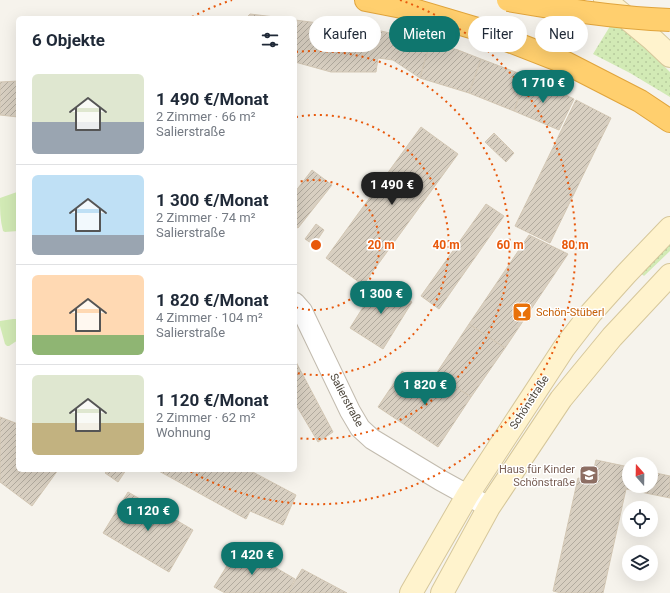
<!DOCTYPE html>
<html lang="de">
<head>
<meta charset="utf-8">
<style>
  :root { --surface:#fff; --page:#f2f2f3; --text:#1f2937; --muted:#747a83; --line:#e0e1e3; --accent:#0f766e }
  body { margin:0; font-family:Roboto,sans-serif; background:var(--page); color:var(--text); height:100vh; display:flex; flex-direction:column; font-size:15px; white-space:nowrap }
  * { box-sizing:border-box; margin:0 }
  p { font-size:13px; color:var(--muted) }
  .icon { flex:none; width:22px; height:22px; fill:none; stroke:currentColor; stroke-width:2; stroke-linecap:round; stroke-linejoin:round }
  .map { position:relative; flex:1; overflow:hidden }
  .panel { position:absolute; left:16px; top:16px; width:281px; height:456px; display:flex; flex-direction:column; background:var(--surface); border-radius:6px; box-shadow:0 4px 16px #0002 }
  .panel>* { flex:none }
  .hud { position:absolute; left:309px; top:16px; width:301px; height:36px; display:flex; gap:8px }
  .needle { width:26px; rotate:340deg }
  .tools { position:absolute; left:622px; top:457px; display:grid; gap:8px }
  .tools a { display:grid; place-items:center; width:36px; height:36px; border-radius:50%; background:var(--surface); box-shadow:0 4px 16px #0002; font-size:20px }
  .price { position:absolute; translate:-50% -34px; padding:0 9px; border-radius:14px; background:var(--accent); color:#fff; font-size:13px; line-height:26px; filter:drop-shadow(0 1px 2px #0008) }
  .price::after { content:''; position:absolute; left:50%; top:24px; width:12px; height:9px; margin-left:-6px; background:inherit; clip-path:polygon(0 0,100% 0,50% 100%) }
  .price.active { background:#222; color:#fff }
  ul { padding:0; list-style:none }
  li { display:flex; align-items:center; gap:12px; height:100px; padding:0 16px }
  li+li { border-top:1px solid var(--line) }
  li span { display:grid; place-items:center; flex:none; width:112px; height:80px; border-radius:6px; color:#555 }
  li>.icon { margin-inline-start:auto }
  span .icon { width:48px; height:48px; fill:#fffc; stroke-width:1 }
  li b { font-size:17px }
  h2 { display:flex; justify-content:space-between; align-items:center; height:48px; padding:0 16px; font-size:17px }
  .tag { padding:0 14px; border-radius:18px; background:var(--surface); box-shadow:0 4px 16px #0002; font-size:14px; line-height:36px }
  .tag.active { background:var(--accent); color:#fff }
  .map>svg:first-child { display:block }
  .grass { fill:url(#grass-dots) }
  .park { fill:#d2eab5 }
  .building { fill:url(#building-hatch); stroke:#d3c7b4 }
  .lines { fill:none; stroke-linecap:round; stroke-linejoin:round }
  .street-casing { stroke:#c2bbae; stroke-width:22 }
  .secondary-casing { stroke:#d6c79b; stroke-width:24 }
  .highway-casing { stroke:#e0a43c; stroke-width:24 }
  .street { stroke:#fff; stroke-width:20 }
  .secondary { stroke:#fff3cd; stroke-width:22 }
  .highway { stroke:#ffcf6e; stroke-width:22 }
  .highway-bridge-casing { stroke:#e0a43c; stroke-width:24; stroke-linecap:butt }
  .highway-bridge { stroke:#ffcf6e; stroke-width:22 }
  .ring { fill:none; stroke:#e8590c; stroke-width:2; stroke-dasharray:2 4 }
  .labels { text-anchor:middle; stroke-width:3; stroke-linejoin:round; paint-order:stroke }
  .food-label { font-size:11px; fill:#c56008; stroke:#fff; text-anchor:start }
  .street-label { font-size:11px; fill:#4b4439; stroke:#fff }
  .education-label { font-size:11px; fill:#785e54; stroke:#fff; text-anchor:end }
  .centre { fill:#e8590c; stroke:#fff; stroke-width:2 }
  .ring-label { font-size:12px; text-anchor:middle; font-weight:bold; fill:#e8590c; stroke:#fff; stroke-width:3; stroke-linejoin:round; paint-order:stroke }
</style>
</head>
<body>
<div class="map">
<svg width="670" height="593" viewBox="0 0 670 593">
  <defs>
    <pattern id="grass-dots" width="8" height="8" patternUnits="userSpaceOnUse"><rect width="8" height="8" fill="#d2eab5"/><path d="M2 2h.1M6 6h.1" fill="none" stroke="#b6ca9c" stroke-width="1.8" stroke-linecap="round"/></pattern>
    <pattern id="building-hatch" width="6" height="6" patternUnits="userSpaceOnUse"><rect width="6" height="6" fill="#d8cfc1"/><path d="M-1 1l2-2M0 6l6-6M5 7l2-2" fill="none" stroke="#b1aa9e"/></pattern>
  </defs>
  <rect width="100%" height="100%" fill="#f6f3ec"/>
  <path class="grass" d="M 615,18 L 670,72 L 670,97 L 630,73 L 593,54 Z
    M 670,241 L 670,251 L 644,276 L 640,272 Z"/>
  <path class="park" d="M 17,192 L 18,192 L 18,231 L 5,232 L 3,231 C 0,220 0,209 0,198 Z
    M 13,319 L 16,319 L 18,322 L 18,340 L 9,346 L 7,346 L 5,344 L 0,326 L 0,321 Z"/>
  <path class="building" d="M 250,14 L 283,18 L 246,18 Z
    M 295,20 L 381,31 L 430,42 L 420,78 L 393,60 L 378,58 L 376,72 L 331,72 L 295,62 Z
    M 430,42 L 458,50 L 481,59 L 469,93 L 420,78 Z
    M 481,59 L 526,76 L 514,111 L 469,93 Z
    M 526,76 L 574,99 L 559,130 L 514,111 Z
    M 18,81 L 18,117 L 0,115 L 0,82 Z
    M 576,100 L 611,118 L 550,243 L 515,226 Z
    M 421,127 L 458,154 L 363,285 L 326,258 Z
    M 494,133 L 514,153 L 506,162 L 485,142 Z
    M 312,170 L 332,185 L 298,228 L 295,226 L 295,192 Z
    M 486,204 L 504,216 L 439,309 L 421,296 Z
    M 316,224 L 324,230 L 314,245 L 305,239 Z
    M 529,235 L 568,254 L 505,348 L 469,324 Z
    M 379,282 L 412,302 L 383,349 L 350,328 Z
    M 469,324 L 505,348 L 471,397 L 436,374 Z
    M 295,360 L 333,432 L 318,442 L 295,403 Z
    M 402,371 L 426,387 L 436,374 L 471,397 L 438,447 L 378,407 Z
    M 0,417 L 18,424 L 18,470 L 58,470 L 32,506 L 0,482 Z
    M 596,460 L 629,467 L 629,486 L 651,486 L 651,472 L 670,476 L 670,498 L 626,489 L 603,593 L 561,593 L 553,591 L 578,478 L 591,481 Z
    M 108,470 L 126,470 L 118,482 L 105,473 Z
    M 157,470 L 249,470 L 296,495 L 283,525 L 250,511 L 246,519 Z
    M 128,492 L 193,530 L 169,572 L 103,533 Z
    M 239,546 L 295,579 L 287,593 L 225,593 L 214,587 Z
    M 302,569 L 347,593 L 288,593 Z"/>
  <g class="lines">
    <defs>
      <path id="street" d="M 295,303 L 302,311 L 350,411 L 360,428 L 372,439 L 440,480 L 489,507"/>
      <path id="secondary" d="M 605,0 L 652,39 L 670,56
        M 411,593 L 467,496 L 564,348 L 591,313 L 626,274 L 670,228
        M 442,593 L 489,507 L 561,399 L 612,337 L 670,275"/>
      <path id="highway" d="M 366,0 L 407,8 L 481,30 L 566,63 L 640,101 L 670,121"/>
    </defs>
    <use href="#street" class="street-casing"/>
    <use href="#secondary" class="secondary-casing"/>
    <use href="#highway" class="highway-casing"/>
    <use href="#street" class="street"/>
    <use href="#secondary" class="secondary"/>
    <use href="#highway" class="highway"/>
    <defs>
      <path id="highway-bridge" d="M 508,0 C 561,9 615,18 670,20"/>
    </defs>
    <use href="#highway-bridge" class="highway-bridge-casing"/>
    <use href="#highway-bridge" class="highway-bridge"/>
  </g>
  <g class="ring">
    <path d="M295 183A65 65 0 1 1 295 307"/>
    <path d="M296 117A130 130 0 1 1 296 373"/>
    <path d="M296 52A194 194 0 1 1 296 438"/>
    <path d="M192 17A259 259 0 0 1 232 0M400 0A259 259 0 1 1 188 470"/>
  </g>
  <defs>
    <symbol id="bar-square" viewBox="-11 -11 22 22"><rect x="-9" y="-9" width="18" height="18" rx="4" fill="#e8710a" stroke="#fff"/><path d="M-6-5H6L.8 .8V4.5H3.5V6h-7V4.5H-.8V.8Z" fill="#fff"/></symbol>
    <symbol id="school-square" viewBox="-11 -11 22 22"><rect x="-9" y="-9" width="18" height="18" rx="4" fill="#8d6e63" stroke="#fff"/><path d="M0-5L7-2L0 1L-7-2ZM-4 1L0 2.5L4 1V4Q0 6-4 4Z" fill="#fff"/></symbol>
  </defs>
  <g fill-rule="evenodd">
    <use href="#bar-square" x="511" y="301" width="22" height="22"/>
    <use href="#school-square" x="578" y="464" width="22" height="22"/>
  </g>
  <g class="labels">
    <g class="food-label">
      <text x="536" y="316">Schön-Stüberl</text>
    </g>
    <g class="street-label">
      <text transform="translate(347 400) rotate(62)" y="4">Salierstraße</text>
      <text transform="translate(529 402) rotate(-57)" y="4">Schönstraße</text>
    </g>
    <g class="education-label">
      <text x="575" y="473">Haus für Kinder<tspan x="575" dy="13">Schönstraße</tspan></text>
    </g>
  </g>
  <circle cx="316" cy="245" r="6" class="centre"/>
  <g class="ring-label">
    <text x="381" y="249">20 m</text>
    <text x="446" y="249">40 m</text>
    <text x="510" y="249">60 m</text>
    <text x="575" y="249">80 m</text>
  </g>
</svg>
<div class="tools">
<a><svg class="needle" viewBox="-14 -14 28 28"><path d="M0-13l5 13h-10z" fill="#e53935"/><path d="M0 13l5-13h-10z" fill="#747a83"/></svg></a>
<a><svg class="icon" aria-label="locate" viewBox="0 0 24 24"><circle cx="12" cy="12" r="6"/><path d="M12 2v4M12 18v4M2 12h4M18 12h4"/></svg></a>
<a><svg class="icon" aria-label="layers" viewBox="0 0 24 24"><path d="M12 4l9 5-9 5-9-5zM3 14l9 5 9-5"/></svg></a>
</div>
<b class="price" style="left:543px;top:104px">1 710 €</b>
<b class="price active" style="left:392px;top:206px">1 490 €</b>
<b class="price" style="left:381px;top:315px">1 300 €</b>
<b class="price" style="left:425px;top:406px">1 820 €</b>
<b class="price" style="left:148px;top:532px">1 120 €</b>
<b class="price" style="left:252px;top:576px">1 420 €</b>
<div class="hud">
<a class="tag">Kaufen</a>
<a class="tag active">Mieten</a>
<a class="tag">Filter</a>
<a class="tag">Neu</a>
</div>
<section class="panel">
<h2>6 Objekte<svg class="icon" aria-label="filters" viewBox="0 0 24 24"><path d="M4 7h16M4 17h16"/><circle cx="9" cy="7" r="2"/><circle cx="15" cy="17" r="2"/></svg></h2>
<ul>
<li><span style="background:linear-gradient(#dfe7d0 60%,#9aa5b1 0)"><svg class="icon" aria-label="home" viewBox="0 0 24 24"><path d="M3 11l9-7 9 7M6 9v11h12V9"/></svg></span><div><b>1 490 €/Monat</b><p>2 Zimmer · 66 m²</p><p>Salierstraße</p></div></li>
<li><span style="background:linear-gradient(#bfe0f5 75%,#9aa5b1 0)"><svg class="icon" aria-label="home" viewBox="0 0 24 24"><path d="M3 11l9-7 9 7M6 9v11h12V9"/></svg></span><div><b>1 300 €/Monat</b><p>2 Zimmer · 74 m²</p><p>Salierstraße</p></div></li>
<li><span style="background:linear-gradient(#ffd9b3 75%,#8fb573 0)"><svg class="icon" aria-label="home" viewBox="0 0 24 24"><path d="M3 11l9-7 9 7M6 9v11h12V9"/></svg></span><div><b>1 820 €/Monat</b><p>4 Zimmer · 104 m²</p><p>Salierstraße</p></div></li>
<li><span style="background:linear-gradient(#dfe7d0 60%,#c2b280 0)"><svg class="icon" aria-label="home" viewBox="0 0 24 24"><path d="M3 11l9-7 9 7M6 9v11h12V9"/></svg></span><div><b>1 120 €/Monat</b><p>2 Zimmer · 62 m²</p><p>Wohnung</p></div></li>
</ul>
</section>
</div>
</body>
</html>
